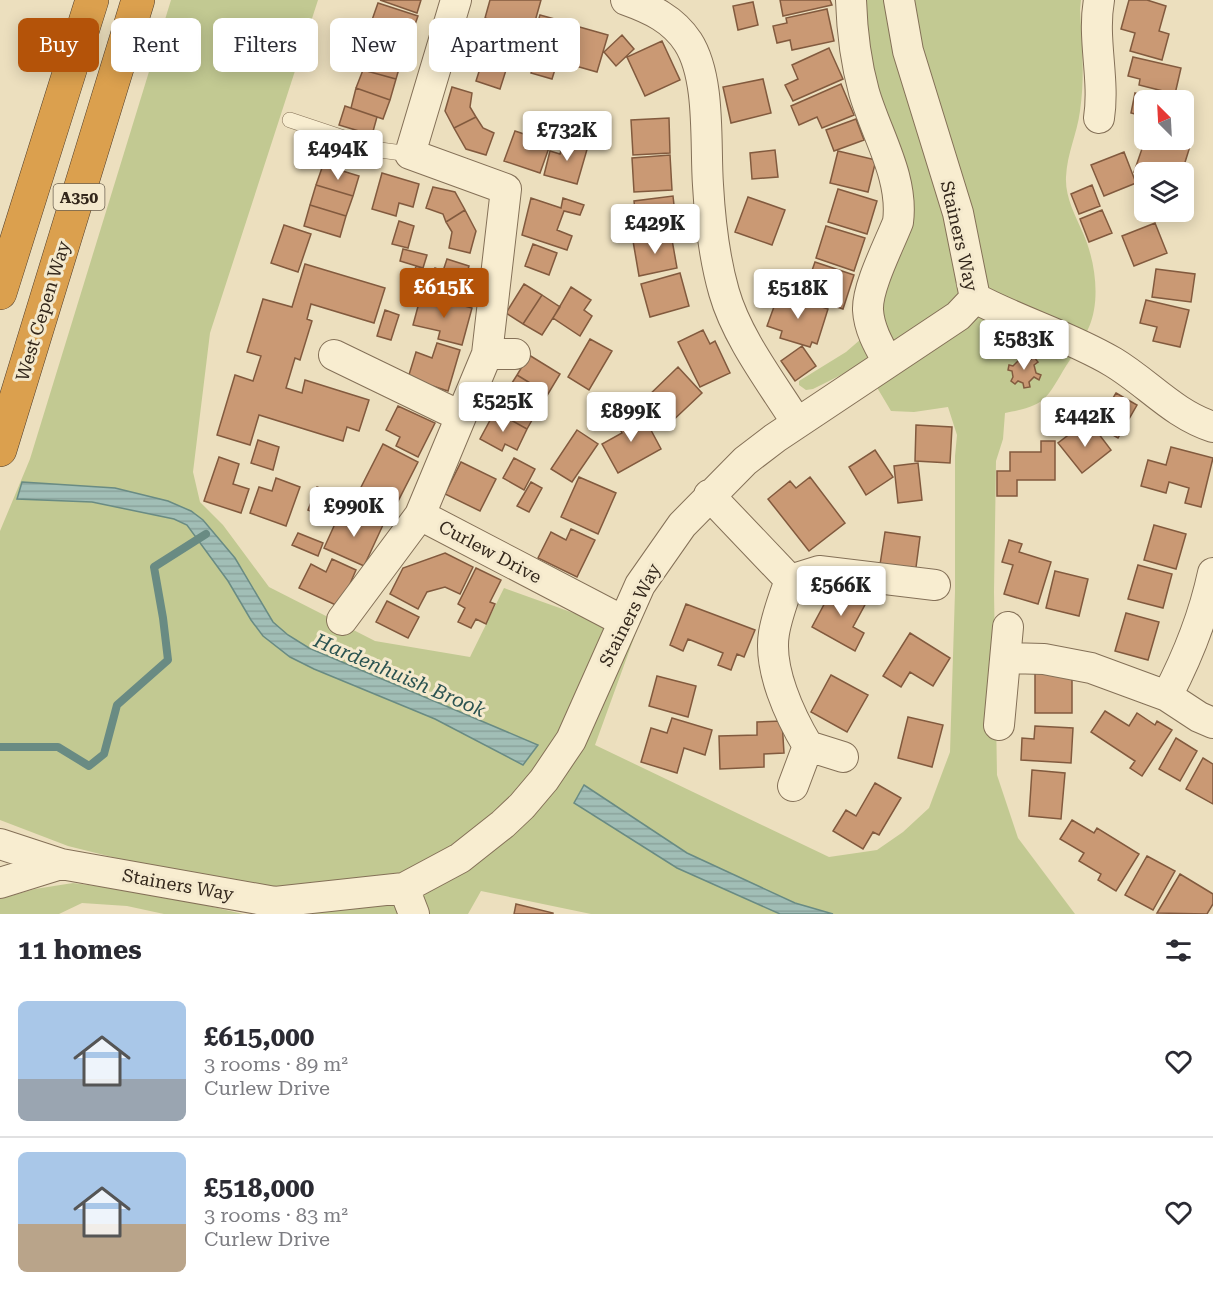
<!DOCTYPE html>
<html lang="en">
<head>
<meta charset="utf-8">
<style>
  :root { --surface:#fff; --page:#f7f7f7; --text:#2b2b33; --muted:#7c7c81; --line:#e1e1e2; --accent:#b45309 }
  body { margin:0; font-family:"Roboto Serif",serif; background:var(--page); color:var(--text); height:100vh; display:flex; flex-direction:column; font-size:22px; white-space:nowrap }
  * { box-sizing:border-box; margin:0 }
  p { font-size:20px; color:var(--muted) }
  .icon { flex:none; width:33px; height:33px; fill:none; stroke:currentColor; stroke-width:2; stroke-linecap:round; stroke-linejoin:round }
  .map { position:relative; height:914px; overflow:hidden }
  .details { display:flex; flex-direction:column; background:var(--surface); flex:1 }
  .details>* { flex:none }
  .guide { position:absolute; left:18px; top:18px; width:600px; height:54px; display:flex; gap:12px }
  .needle { width:39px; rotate:336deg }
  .controls { position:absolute; left:1134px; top:90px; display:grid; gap:12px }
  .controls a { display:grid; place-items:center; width:60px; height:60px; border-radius:9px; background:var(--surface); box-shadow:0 3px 15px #0003; font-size:30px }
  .price { position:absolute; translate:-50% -51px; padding:0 14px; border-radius:6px; background:#fff; color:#222; font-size:20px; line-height:39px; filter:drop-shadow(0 2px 3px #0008) }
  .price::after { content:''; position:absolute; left:50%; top:36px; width:18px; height:14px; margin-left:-9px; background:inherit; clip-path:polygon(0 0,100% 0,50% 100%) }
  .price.active { background:var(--accent); color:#fff }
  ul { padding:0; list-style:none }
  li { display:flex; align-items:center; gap:18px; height:150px; padding:0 18px }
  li+li { border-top:2px solid var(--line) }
  li span { display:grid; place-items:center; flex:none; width:168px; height:120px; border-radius:9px; color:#555 }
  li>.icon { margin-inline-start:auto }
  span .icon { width:72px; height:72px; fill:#fffc; stroke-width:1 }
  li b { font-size:26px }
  h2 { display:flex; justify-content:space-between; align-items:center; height:72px; padding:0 18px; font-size:26px }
  .tag { padding:0 21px; border-radius:9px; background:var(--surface); box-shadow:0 3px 15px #0003; font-size:21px; line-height:54px }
  .tag.active { background:var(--accent); color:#fff }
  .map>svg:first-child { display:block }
  .green { fill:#c2c992 }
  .water { fill:url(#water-rules); stroke:#698b83; stroke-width:1.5 }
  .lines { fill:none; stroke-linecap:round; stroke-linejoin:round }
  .stream { stroke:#698b83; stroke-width:8 }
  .building { fill:#ca9974; stroke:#825a3e; stroke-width:1.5 }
  .lane-casing { stroke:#847057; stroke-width:16 }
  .street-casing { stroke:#847057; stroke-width:32 }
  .highway-casing { stroke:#513e2c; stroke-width:34 }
  .lane { stroke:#f8edd0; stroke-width:15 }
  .street { stroke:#f8edd0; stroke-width:30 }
  .highway { stroke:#dba04e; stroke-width:33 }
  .labels { text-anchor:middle; stroke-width:6; stroke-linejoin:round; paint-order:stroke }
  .shield { fill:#f4e9cd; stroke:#6d6150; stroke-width:1.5 }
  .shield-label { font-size:16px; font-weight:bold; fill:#33271b }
  .street-label { font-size:18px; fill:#33271b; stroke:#f4e9cd }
  .water-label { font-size:20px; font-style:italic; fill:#2b5351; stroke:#f4e9cd }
</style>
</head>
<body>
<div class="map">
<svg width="1213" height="914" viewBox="0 0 1213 914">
  <defs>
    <pattern id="water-rules" width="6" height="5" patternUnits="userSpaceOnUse" patternTransform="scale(1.5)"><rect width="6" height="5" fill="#a1beb6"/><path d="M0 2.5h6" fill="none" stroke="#8ba39c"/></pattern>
  </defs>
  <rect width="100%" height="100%" fill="#ecdfbe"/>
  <path class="green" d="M 171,0 L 318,0 L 210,333 L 193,472 L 200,502 L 223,525 L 269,587 L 375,641 L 470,657 L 504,588 L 635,635 L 595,745 L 829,857 L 877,850 L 903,832 L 929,808 L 950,752 L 955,592 L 955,456 L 957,435 L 948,407 L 914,412 L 891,411 L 863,364 L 813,389 L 806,390 L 799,385 L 799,381 L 846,352 L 861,339 L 890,230 L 846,0 L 1081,0 L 1080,10 C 1082,44 1085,77 1080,111 C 1077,134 1067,153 1066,177 C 1065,197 1075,215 1083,233 C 1095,260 1101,299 1089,327 C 1083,340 1074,354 1066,366 C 1045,401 1046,405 1005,413 L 1003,439 L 996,461 L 994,592 L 997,775 L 1018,838 L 1075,914 L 591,914 L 481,891 L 468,914 L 295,914 L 168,871 L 68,846 L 0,820 L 0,531 L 30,459 Z
    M 73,883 L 157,894 L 243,914 L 164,914 L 127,906 L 82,903 L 59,914 L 0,914 L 0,899 L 35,889 Z"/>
  <path class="water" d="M 22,482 L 115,488 L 168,501 L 191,511 L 203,520 L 235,558 L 273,622 L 288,635 L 309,648 L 538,745 L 523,765 L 435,719 L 314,669 L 290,657 L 263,636 L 251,620 L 228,581 L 187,525 L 174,519 L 92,502 L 17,499 Z
    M 584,785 L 687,853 L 795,903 L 833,914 L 780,914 L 677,868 L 574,803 Z"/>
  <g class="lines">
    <path class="stream" d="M 0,747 L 58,747 L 89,766 L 104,754 L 117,705 L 168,660 L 163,618 L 154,567 L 206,534"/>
  </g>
  <path class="building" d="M 380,0 L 421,0 L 417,13 Z
    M 490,0 L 541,0 L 532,32 L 485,18 Z
    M 780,0 L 830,0 L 832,5 L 783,16 Z
    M 1129,0 L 1147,0 L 1166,6 L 1159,31 L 1169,34 L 1162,60 L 1130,51 L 1135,33 L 1121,29 Z
    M 753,2 L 758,25 L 738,30 L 733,6 Z
    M 378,3 L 418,16 L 406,50 L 366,37 Z
    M 827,9 L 834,41 L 792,50 L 790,40 L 777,43 L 773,26 L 787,23 L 786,18 Z
    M 540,15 L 573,24 L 561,64 L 557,63 L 552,79 L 531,73 L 536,57 L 528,55 Z
    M 576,26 L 608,35 L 597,72 L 565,63 Z
    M 622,35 L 634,49 L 616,66 L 604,52 Z
    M 662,41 L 680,80 L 645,96 L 627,57 Z
    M 829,48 L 843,79 L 793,101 L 785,85 L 798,79 L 792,65 Z
    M 368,52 L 401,62 L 396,79 L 363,70 Z
    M 1133,57 L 1181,68 L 1175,94 L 1139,85 L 1140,79 L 1128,76 Z
    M 483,59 L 507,67 L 500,89 L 476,81 Z
    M 363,70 L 396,79 L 390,100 L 356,88 Z
    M 763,79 L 771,113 L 731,123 L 723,87 Z
    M 841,84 L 854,115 L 822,128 L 817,117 L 799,125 L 791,106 Z
    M 452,87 L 472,93 L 470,107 L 476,117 L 454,128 L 445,111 Z
    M 356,88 L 390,100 L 383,119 L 351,108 Z
    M 1135,93 L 1169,100 L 1144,100 L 1144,123 L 1137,122 L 1139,115 L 1131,113 Z
    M 345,106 L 377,117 L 372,135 L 339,125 Z
    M 476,117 L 483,128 L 494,133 L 486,155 L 466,149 L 454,128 Z
    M 669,118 L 670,153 L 633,155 L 631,120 Z
    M 856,119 L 864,140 L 834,151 L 826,130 Z
    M 532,120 L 556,128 L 540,173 L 504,161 L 515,131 L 527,135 Z
    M 564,139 L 588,146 L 577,184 L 544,175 L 550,151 L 560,154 Z
    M 1145,140 L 1180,140 L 1191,143 L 1182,172 L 1144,172 L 1144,176 L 1134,172 Z
    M 775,150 L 778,177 L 752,179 L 750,153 Z
    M 838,151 L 876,160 L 868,192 L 830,183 Z
    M 1124,152 L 1136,183 L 1104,196 L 1091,165 Z
    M 670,155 L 672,190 L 634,192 L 632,158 Z
    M 323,165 L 359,176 L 353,196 L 316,185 Z
    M 382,173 L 419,184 L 413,207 L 399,203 L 396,216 L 372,209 Z
    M 316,185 L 353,196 L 346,216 L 310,205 Z
    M 1092,185 L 1100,206 L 1079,214 L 1071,194 Z
    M 433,187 L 455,192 L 465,210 L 446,222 L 443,214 L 426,208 Z
    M 838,189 L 877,201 L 867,234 L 828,222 Z
    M 673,196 L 677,232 L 622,239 L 620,222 L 636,220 L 634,201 Z
    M 748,197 L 785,210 L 772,245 L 735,232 Z
    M 531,198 L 561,208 L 563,198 L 584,205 L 580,215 L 564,211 L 557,230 L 572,236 L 567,250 L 522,235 Z
    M 310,205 L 346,216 L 340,237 L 304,226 Z
    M 465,210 L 476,231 L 470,253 L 449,248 L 452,232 L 446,222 Z
    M 1102,210 L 1112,233 L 1089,242 L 1080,219 Z
    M 399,221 L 414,226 L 408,248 L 392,244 Z
    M 1155,223 L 1167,253 L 1134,266 L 1122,236 Z
    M 284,225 L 311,234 L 298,272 L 271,263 Z
    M 826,226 L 865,238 L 854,271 L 816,258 Z
    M 671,234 L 677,268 L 639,276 L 633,241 Z
    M 533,244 L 557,253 L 549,275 L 525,266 Z
    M 403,249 L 427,255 L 423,268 L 400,261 Z
    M 447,259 L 469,266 L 459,301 L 410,287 L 416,266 L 434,272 L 435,268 L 443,271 Z
    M 815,262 L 854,275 L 843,309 L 803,296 Z
    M 305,264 L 385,288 L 374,323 L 311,304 L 307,319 L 312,321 L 300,360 L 295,358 L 286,388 L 302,393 L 305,380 L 369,400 L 359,431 L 347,427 L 343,441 L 259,415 L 250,445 L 217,435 L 235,375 L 253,381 L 261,356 L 247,352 L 263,299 L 292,307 Z
    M 1156,269 L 1195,274 L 1191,302 L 1152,297 Z
    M 680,273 L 689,306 L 650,317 L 641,284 Z
    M 524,284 L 542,295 L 523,324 L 506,313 Z
    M 571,287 L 591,300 L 584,310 L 592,316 L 580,336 L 553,318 Z
    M 779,293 L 828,309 L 817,344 L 812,342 L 810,347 L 780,338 L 782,331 L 767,326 Z
    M 542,295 L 560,307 L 542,335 L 523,324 Z
    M 435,298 L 472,308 L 462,345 L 438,339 L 440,331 L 413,325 L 420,299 L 434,302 Z
    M 1146,300 L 1189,310 L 1180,347 L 1153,341 L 1157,327 L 1140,323 Z
    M 385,310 L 399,315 L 391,340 L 377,336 Z
    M 703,330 L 710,344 L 715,341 L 730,373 L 700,387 L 678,342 Z
    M 590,339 L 612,351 L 589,390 L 568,377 Z
    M 437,343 L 460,350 L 448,391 L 408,378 L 416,352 L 432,358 Z
    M 802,346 L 816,366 L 795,381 L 781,361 Z
    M 529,355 L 560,374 L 548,394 L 517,375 Z
    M 1023,355 L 1024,360 L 1030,360 L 1034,357 L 1038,362 L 1034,365 L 1036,373 L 1041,375 L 1039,380 L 1034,377 L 1029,382 L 1030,387 L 1024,388 L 1023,383 L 1018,381 L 1015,384 L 1011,381 L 1013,377 L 1012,371 L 1008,370 L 1009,365 L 1013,366 L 1019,360 L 1018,356 Z
    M 678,367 L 702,393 L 667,426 L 643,401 Z
    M 517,375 L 548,394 L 536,413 L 505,394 Z
    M 1116,393 L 1137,405 L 1118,438 L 1090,422 L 1100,405 L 1107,408 Z
    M 505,394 L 536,413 L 527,429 L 495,411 Z
    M 398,406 L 435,423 L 418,457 L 396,446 L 400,437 L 386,430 Z
    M 630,410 L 637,423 L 645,419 L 661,449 L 618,473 L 602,444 L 622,433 L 614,419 Z
    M 495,411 L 527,429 L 517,450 L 505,444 L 502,451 L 480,439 Z
    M 916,425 L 952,427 L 950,463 L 915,461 Z
    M 1092,425 L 1111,450 L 1082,473 L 1058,443 L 1075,430 L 1079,435 Z
    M 577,430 L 598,444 L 572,482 L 551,469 Z
    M 258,440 L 279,447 L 273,470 L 251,463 Z
    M 1041,441 L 1055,441 L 1055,480 L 1017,480 L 1017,496 L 997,496 L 997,471 L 1010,471 L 1010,452 L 1041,452 Z
    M 383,444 L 418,462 L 389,519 L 354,501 Z
    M 1171,447 L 1213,458 L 1201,507 L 1185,503 L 1189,488 L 1169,482 L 1166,493 L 1141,486 L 1148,460 L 1166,465 Z
    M 875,450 L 893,477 L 866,495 L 849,467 Z
    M 219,457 L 239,464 L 233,484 L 249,489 L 241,513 L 204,501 Z
    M 514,458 L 535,469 L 524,490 L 503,478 Z
    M 461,462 L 496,479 L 480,511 L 445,494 Z
    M 918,463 L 922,500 L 898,503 L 894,466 Z
    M 579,477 L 616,493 L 598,534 L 561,517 Z
    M 810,477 L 845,523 L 809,551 L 768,499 L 790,481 L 796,488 Z
    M 276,478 L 300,487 L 286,526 L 250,513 L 259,487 L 272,491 Z
    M 531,482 L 542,488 L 529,512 L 517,506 Z
    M 317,487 L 341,496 L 331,519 L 308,510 Z
    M 356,513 L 383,525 L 364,566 L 324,548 L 339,515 L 352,522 Z
    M 1154,525 L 1186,534 L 1176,569 L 1144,560 Z
    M 571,529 L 595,540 L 577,577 L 538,558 L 551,532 L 566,540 Z
    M 885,532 L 920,537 L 915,575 L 879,571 Z
    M 298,533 L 323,543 L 318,556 L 292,545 Z
    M 1009,540 L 1022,544 L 1019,552 L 1051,562 L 1038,604 L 1004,594 L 1013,565 L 1002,562 Z
    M 445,553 L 473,567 L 460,594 L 445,587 L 427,592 L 418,609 L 390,594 L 403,568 Z
    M 332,559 L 356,570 L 340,607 L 299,588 L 311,564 L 326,572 Z
    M 1138,565 L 1172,574 L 1163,608 L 1128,599 Z
    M 476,568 L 501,580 L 490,602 L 495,604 L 486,624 L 476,619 L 471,628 L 458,622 L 465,608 L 458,604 Z
    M 1055,571 L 1088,579 L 1079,616 L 1046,608 Z
    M 835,584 L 867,601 L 853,627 L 864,633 L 855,651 L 812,627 Z
    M 387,601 L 419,617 L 408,638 L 376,622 Z
    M 686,604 L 755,630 L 744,657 L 737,654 L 731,670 L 718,665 L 723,653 L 688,639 L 683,651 L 670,645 Z
    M 1126,613 L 1159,622 L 1148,660 L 1115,651 Z
    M 910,633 L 950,658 L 933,686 L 910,672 L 901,687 L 883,676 Z
    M 1035,673 L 1072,673 L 1072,713 L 1035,713 Z
    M 831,675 L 868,695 L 847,732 L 811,712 Z
    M 657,676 L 696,686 L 688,717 L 649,706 Z
    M 1105,711 L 1129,726 L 1137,713 L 1155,725 L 1157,721 L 1172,730 L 1142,776 L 1130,768 L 1135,761 L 1091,732 Z
    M 908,717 L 943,725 L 932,767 L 898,758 Z
    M 672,718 L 712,730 L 705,755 L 684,748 L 677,773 L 641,762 L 651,728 L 667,733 Z
    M 782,721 L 784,753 L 764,754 L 764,767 L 720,769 L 719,736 L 757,735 L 757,722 Z
    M 1035,726 L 1073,728 L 1071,763 L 1021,760 L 1022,738 L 1034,739 Z
    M 1176,738 L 1197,751 L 1180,781 L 1159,769 Z
    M 1203,758 L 1213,764 L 1213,804 L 1186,789 Z
    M 1032,770 L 1065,773 L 1061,819 L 1029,816 Z
    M 875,783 L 901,798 L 879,835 L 873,832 L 863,849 L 833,831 L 846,810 L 856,816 Z
    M 1072,820 L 1094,833 L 1097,828 L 1139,854 L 1116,891 L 1098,880 L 1101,874 L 1079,861 L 1084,853 L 1060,839 Z
    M 1147,856 L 1175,871 L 1153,910 L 1125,895 Z
    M 1180,874 L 1213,894 L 1213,904 L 1207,914 L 1157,913 Z
    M 516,904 L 553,913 L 553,914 L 514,914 Z"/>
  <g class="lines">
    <defs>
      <path id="lane" d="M 290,120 L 380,150 L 410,154"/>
      <path id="street" d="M 456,0 L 410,154 L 506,189 L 487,354 L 420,515 L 623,621
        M 626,0 C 651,9 673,19 688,42 C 711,78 705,143 708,185 C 710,221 714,257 724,292 C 737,338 772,383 797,423
        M 851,0 C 852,31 856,63 864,92 C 876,134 904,177 898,222 C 889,245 867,287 868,310 C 869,329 879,346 888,362
        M 1099,118 C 1105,79 1092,39 1099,0
        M 975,298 C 1020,322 1069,336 1113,362 C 1148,383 1173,414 1213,427
        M 487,354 L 515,354
        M 334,355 L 460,416
        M 709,495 L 790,580 C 784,597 777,615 774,633 C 768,669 790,716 808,746 L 793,786
        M 790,580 L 819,571 L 935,585
        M 342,620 L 420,515
        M 1006,658 L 1044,659 L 1091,668 L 1167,696 L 1199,717 L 1213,723
        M 1167,696 C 1187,658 1204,615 1213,573
        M 999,725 L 1008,627
        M 808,746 L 843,757
        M 0,844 L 61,864 L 275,902 L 404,888 L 460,858 L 503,824 L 522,806 L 544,780 L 571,740 L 640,585 L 682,525 L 745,461 L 775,438 L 958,316 L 975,298 L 958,213 L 908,51 L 899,0
        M 0,883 L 61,864
        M 404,888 L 414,914"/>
      <path id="highway" d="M 0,293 L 92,0
        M 0,450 L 138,0"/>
    </defs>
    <use href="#lane" class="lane-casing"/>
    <use href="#street" class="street-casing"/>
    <use href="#highway" class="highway-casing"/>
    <use href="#lane" class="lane"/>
    <use href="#street" class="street"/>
    <use href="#highway" class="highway"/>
  </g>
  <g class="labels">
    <rect class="shield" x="53.5" y="184" width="51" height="26" rx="4.5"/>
    <g class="shield-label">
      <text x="79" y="203">A350</text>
    </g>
    <g class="street-label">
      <text transform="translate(959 236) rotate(77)" y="6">Stainers Way</text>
      <text transform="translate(43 311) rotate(-73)" y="6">West Cepen Way</text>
      <text transform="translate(490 552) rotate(28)" y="6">Curlew Drive</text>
      <text transform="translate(630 615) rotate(-63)" y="6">Stainers Way</text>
      <text transform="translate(178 885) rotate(10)" y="6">Stainers Way</text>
    </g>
    <g class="water-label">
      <text transform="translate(400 675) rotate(23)" y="7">Hardenhuish Brook</text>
    </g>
  </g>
</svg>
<div class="controls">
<a><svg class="needle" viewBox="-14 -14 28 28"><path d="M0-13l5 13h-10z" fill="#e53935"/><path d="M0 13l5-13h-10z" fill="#7c7c81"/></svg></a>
<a><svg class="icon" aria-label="layers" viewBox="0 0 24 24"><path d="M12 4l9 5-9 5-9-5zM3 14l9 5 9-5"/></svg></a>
</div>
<b class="price" style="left:567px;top:162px">£732K</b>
<b class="price" style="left:338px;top:181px">£494K</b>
<b class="price" style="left:655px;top:255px">£429K</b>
<b class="price active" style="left:444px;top:319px">£615K</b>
<b class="price" style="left:798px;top:320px">£518K</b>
<b class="price" style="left:1024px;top:371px">£583K</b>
<b class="price" style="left:503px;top:433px">£525K</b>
<b class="price" style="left:631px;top:443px">£899K</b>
<b class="price" style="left:1085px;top:448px">£442K</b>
<b class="price" style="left:354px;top:538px">£990K</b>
<b class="price" style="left:841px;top:617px">£566K</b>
<div class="guide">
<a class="tag active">Buy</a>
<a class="tag">Rent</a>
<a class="tag">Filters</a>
<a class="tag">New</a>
<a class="tag">Apartment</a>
</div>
</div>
<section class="details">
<h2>11 homes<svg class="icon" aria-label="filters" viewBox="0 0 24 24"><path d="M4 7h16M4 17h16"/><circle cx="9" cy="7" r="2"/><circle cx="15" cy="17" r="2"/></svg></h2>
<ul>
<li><span style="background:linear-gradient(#a9c7e8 65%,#9aa5b1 0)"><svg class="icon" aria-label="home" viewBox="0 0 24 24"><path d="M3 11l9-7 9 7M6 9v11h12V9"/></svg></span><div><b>£615,000</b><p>3 rooms · 89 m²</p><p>Curlew Drive</p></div><svg class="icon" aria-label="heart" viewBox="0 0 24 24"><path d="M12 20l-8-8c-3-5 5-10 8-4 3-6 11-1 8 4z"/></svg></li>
<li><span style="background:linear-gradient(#a9c7e8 60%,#b9a48a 0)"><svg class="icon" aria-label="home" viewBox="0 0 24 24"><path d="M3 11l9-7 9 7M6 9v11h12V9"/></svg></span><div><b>£518,000</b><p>3 rooms · 83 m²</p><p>Curlew Drive</p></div><svg class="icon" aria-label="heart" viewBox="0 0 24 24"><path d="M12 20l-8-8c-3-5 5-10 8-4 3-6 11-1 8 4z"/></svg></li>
</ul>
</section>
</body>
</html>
